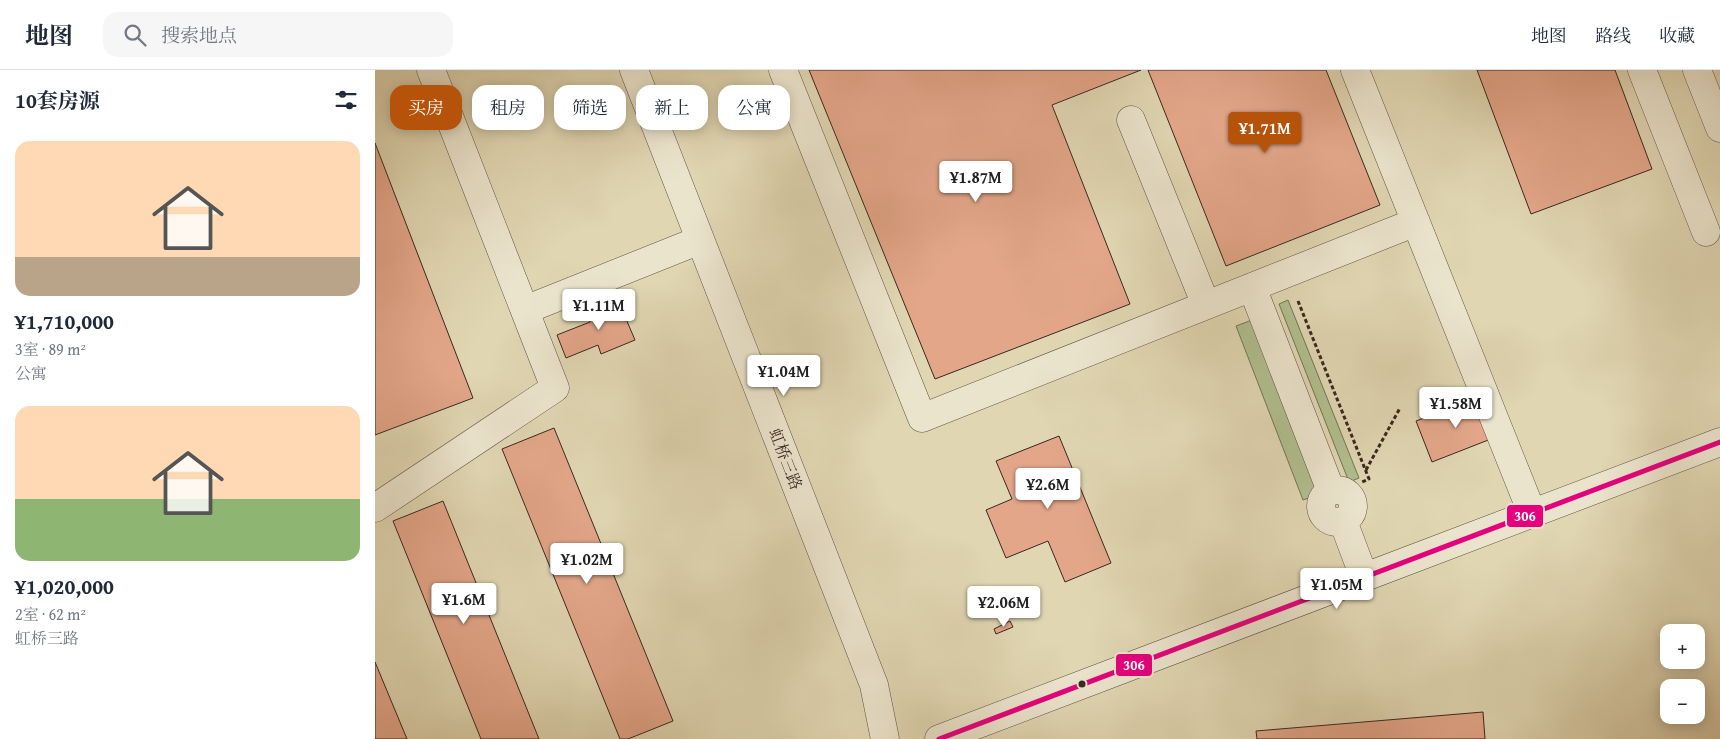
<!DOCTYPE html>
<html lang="zh">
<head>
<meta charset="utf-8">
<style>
  :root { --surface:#fff; --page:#f6f6f7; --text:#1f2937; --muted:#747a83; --line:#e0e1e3; --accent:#b45309 }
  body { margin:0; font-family:"Gentium Book Plus","Noto Serif SC",serif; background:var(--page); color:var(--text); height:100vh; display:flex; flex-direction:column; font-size:19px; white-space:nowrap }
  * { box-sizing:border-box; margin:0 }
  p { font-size:16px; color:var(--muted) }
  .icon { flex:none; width:28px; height:28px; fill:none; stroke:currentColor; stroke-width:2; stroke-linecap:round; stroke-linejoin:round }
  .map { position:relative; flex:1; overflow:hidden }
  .details { display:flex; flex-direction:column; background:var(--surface); width:375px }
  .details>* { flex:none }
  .banner { position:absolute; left:15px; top:15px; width:475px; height:45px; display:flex; gap:10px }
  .tools { position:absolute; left:1285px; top:554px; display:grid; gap:10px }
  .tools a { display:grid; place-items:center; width:45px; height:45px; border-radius:10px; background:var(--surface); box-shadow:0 2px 12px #0003; font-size:25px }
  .price { position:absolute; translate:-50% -42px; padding:0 11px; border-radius:5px; background:#fff; color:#222; font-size:16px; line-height:32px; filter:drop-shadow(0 1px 2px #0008) }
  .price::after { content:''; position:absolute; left:50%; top:30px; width:15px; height:11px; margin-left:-8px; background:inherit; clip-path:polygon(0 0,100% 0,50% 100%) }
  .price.selected { background:var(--accent); color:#fff }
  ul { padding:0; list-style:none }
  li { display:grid; align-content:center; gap:10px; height:265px; padding:0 15px }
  li span { display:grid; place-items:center; height:155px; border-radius:15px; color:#555 }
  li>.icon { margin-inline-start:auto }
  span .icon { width:90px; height:90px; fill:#fffc; stroke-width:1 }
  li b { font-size:21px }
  h2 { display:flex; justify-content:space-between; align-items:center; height:60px; padding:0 15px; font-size:21px }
  .pill { padding:0 18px; border-radius:15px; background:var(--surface); box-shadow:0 2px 12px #0003; font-size:18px; line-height:45px }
  .pill.selected { background:var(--accent); color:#fff }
  header { display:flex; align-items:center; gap:30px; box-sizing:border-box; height:70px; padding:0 25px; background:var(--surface); border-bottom:1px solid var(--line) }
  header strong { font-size:24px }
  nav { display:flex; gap:28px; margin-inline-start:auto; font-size:18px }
  .search { width:350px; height:45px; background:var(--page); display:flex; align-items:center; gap:12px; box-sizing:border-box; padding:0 18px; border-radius:15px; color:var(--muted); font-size:19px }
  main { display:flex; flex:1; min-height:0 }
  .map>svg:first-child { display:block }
  .green { fill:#b0be8e; stroke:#747357 }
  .building { fill:#e3a689; stroke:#392820 }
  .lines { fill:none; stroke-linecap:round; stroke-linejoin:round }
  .minor-casing { stroke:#635444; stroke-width:29 }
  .path { stroke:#392820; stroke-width:3; stroke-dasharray:4 2.5; stroke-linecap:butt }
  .minor { stroke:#ebe4cd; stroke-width:28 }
  .bus-1-casing { stroke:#ebe4cd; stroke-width:9 }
  .bus-1 { stroke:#e5007d; stroke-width:5 }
  .bus-dot { fill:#392820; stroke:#ebe4cd; stroke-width:2 }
  .labels { text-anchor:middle; stroke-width:5; stroke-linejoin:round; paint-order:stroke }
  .street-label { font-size:16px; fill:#392820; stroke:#ebe4cd }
  .line-badge { stroke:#ebe4cd; stroke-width:2 }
  .badge-label { font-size:14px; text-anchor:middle; font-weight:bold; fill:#fff }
</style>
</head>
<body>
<header>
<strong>地图</strong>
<div class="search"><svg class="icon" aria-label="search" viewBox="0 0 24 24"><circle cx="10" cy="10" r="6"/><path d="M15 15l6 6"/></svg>搜索地点</div>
<nav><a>地图</a><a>路线</a><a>收藏</a></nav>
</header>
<main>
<section class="details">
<h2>10套房源<svg class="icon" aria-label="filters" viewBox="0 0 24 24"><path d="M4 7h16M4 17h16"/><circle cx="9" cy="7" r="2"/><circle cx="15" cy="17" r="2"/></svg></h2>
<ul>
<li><span style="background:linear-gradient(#ffd9b3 75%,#b9a48a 0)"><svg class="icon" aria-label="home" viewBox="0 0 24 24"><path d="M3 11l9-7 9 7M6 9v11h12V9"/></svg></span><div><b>¥1,710,000</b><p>3室 · 89 m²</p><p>公寓</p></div></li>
<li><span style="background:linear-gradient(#ffd9b3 60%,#8fb573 0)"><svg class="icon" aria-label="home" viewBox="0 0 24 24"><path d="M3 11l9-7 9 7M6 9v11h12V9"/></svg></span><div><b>¥1,020,000</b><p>2室 · 62 m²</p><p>虹桥三路</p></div></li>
</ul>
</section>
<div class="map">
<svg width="1345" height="669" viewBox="0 0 1345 669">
  <rect width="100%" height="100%" fill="#e0d6b2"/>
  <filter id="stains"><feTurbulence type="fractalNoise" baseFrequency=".004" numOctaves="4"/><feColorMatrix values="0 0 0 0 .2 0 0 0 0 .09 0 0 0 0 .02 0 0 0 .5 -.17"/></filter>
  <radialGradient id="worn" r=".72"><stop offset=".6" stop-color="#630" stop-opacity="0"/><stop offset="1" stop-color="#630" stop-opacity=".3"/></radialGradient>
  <path class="green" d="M 913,230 L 984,408 L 974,412 L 904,234 Z
    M 877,250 L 945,424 L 928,430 L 861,256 Z"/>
  <path class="building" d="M 434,0 L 766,0 L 677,35 L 755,234 L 560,309 Z
    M 773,0 L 951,0 L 1005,135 L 851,196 Z
    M 1102,0 L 1240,0 L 1277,99 L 1156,144 Z
    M 0,73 L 98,328 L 0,365 Z
    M 242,228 L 260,270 L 226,284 L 223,275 L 191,288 L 182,265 L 215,252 L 211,241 Z
    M 1105,327 L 1121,367 L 1057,392 L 1041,351 Z
    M 179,358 L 298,651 L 253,669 L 245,669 L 127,379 Z
    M 684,366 L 736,493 L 690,512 L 673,471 L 631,488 L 611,440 L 637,429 L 621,391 Z
    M 68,431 L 164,669 L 106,669 L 18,451 Z
    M 635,551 L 638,557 L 621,564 L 619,559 Z
    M 0,592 L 32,669 L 0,669 Z
    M 1108,642 L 1110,669 L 882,669 L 881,661 Z"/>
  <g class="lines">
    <defs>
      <path id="minor" d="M 259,0 L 499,615 L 510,669
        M 408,0 L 547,348 L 1041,152
        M 980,0 L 1157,443
        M 1267,0 L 1331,162
        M 1322,0 L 1345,58
        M 756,50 L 831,235
        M 877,217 L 956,421
        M 150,240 L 325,170
        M946 436a16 16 0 1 1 32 0a16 16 0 1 1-32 0Z
        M 0,438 L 180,318 L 56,0
        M 968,451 L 989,507
        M 564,669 L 1345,372"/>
    </defs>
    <use href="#minor" class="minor-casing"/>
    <path class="path" d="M 923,231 L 994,409 L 985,413
      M 991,400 L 1025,338"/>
    <use href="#minor" class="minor"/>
    <defs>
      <path id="bus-1" d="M 564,669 L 1345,372"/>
    </defs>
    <use href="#bus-1" class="bus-1-casing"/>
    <use href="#bus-1" class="bus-1"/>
  </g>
  <circle class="bus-dot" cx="707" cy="614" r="4.5"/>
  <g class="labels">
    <g class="street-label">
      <text transform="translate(411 389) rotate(69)" y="6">虹桥三路</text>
    </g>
  </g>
  <g class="line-badge">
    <rect x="1131" y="434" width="38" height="24" rx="5" fill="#e5007d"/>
    <rect x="740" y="583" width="38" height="24" rx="5" fill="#e5007d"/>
  </g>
  <g class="badge-label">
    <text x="1150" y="451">306</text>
    <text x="759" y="600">306</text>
  </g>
  <rect width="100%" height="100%" filter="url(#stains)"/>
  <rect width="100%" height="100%" fill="url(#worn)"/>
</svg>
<div class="tools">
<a>+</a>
<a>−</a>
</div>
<b class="price selected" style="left:890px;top:84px">¥1.71M</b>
<b class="price" style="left:601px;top:133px">¥1.87M</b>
<b class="price" style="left:224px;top:261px">¥1.11M</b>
<b class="price" style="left:409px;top:327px">¥1.04M</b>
<b class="price" style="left:1081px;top:359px">¥1.58M</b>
<b class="price" style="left:673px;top:440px">¥2.6M</b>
<b class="price" style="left:212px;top:515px">¥1.02M</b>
<b class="price" style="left:962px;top:540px">¥1.05M</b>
<b class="price" style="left:89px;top:555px">¥1.6M</b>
<b class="price" style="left:629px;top:558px">¥2.06M</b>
<div class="banner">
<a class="pill selected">买房</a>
<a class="pill">租房</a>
<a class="pill">筛选</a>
<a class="pill">新上</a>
<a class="pill">公寓</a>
</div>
</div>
</main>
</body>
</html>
